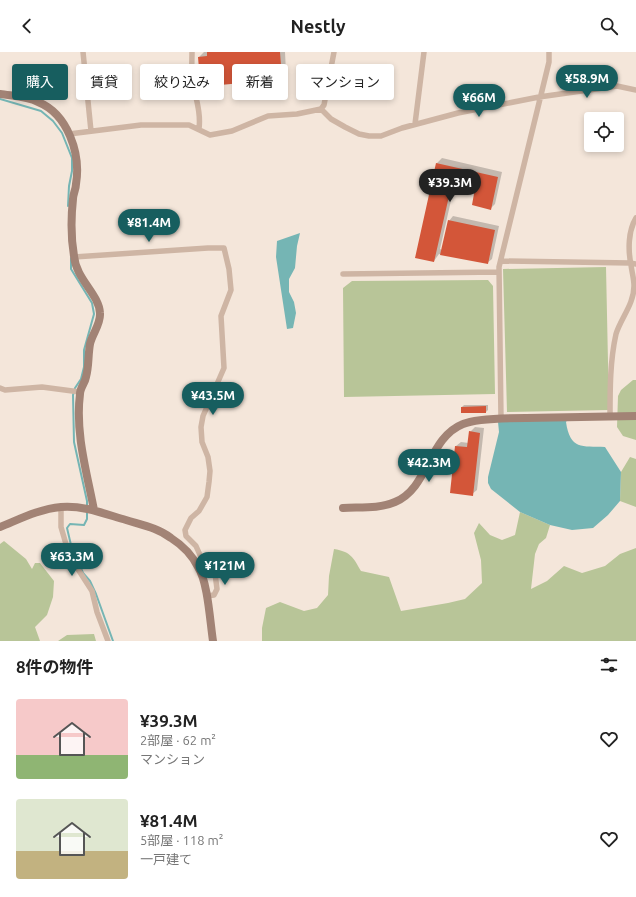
<!DOCTYPE html>
<html lang="ja">
<head>
<meta charset="utf-8">
<style>
  :root { --surface:#fff; --page:#f2f2f2; --text:#222; --muted:#767676; --accent:#175e5f }
  body { margin:0; font-family:Ubuntu,"Noto Sans JP",sans-serif; background:var(--page); color:var(--text); height:100vh; display:flex; flex-direction:column; font-size:15px; white-space:nowrap }
  * { box-sizing:border-box; margin:0 }
  p { font-size:13px; color:var(--muted) }
  .icon { flex:none; width:22px; height:22px; fill:none; stroke:currentColor; stroke-width:2; stroke-linecap:round; stroke-linejoin:round }
  .map { position:relative; height:589px; overflow:hidden }
  .sheet { display:flex; flex-direction:column; background:var(--surface); flex:1 }
  .sheet>* { flex:none }
  .banner { position:absolute; left:12px; top:12px; width:400px; height:36px; display:flex; gap:8px }
  .tools { position:absolute; left:584px; top:60px; display:grid; gap:8px }
  .tools a { display:grid; place-items:center; width:40px; height:40px; border-radius:4px; background:var(--surface); box-shadow:0 2px 6px #0003; font-size:20px }
  .price { position:absolute; translate:-50% -34px; padding:0 9px; border-radius:14px; background:var(--accent); color:#fff; font-size:13px; line-height:26px; filter:drop-shadow(0 1px 2px #0008) }
  .price::after { content:''; position:absolute; left:50%; top:24px; width:12px; height:9px; margin-left:-6px; background:inherit; clip-path:polygon(0 0,100% 0,50% 100%) }
  .price.active { background:#222; color:#fff }
  ul { padding:0; list-style:none }
  li { display:flex; align-items:center; gap:12px; height:100px; padding:0 16px }
  li span { display:grid; place-items:center; flex:none; width:112px; height:80px; border-radius:4px; color:#555 }
  li>.icon { margin-inline-start:auto }
  span .icon { width:48px; height:48px; fill:#fffc; stroke-width:1 }
  li b { font-size:17px }
  h2 { display:flex; justify-content:space-between; align-items:center; height:48px; padding:0 16px; font-size:17px }
  .tag { padding:0 14px; border-radius:4px; background:var(--surface); box-shadow:0 2px 6px #0003; font-size:14px; line-height:36px }
  .tag.active { background:var(--accent); color:#fff }
  header { display:flex; justify-content:space-between; align-items:center; height:52px; padding:0 16px; background:var(--surface); font-size:18px; font-weight:600 }
  .map>svg:first-child { display:block }
  .green { fill:#b8c598 }
  .water { fill:#75b5b4 }
  .shadow { fill:#0003 }
  .lines { fill:none; stroke-linecap:round; stroke-linejoin:round }
  .stream { stroke:#75b5b4; stroke-width:2 }
  .building { fill:#d35639 }
  .street { stroke:#ceb5a4; stroke-width:5.5 }
  .secondary { stroke:#a28375; stroke-width:8 }
</style>
</head>
<body>
<header><svg class="icon" aria-label="back" viewBox="0 0 24 24"><path d="M15 5l-7 7 7 7"/></svg>Nestly<svg class="icon" aria-label="search" viewBox="0 0 24 24"><circle cx="10" cy="10" r="6"/><path d="M15 15l6 6"/></svg></header>
<div class="map">
<svg width="636" height="589" viewBox="0 0 636 589">
  <rect width="100%" height="100%" fill="#f4e6da"/>
  <path class="green" d="M 606,215 L 609,358 L 507,360 L 503,217 Z
    M 488,228 L 493,234 L 495,342 L 344,345 L 343,236 L 352,229 Z
    M 633,328 L 636,328 L 636,388 L 623,384 L 617,375 L 618,344 L 621,338 Z
    M 630,405 L 636,407 L 636,455 L 620,449 L 621,420 Z
    M 520,460 L 550,473 L 546,486 L 539,492 L 535,502 L 531,537 L 547,529 L 564,514 L 582,521 L 605,514 L 620,502 L 636,496 L 636,589 L 262,589 L 262,576 L 266,556 L 280,550 L 304,559 L 317,556 L 328,543 L 329,524 L 334,497 C 351,500 353,505 361,519 L 389,525 L 401,559 L 448,551 L 465,547 L 482,531 L 481,508 L 474,481 L 479,471 L 490,483 L 502,488 L 515,483 Z
    M 4,489 L 26,507 L 32,517 L 35,511 L 40,511 L 54,529 L 53,545 L 47,563 L 35,575 L 40,589 L 0,589 L 0,492 Z
    M 94,582 L 96,589 L 58,589 L 67,583 Z"/>
  <path class="water" d="M 300,181 L 297,194 L 295,216 L 289,227 L 289,240 L 294,250 L 296,261 L 293,276 L 287,277 L 276,205 L 277,189 Z
    M 568,367 L 566,370 C 570,398 582,394 605,395 L 621,420 L 620,449 L 608,463 L 593,476 L 572,478 L 550,473 L 520,460 L 491,437 L 488,431 L 488,425 L 499,380 L 498,370 Z"/>
  <path class="shadow" d="M 204,0 L 285,0 L 286,20 L 279,26 L 279,33 L 274,38 L 254,29 L 210,27 L 199,5 Z
    M 442,106 L 502,120 L 495,152 L 490,157 L 477,136 L 455,131 L 440,197 L 442,198 L 449,169 L 453,164 L 499,174 L 492,207 L 487,211 L 439,202 L 434,209 L 416,205 L 437,111 Z
    M 464,353 L 488,353 L 488,358 L 486,360 L 462,355 Z
    M 475,375 L 484,376 L 477,438 L 472,442 L 456,394 L 461,390 L 469,391 L 470,380 Z"/>
  <g class="lines">
    <path class="stream" d="M 0,47 L 41,59 L 53,69 L 62,81 L 72,106 L 72,119 L 69,134 L 68,154
      M 71,206 L 71,217 L 92,251 L 94,262 L 84,298 L 84,315 L 81,327 L 75,336 L 73,343 L 74,390 L 87,449 L 87,454
      M 87,459 L 87,467 L 84,473 L 70,472 L 67,476 L 71,493 L 83,521 L 90,529 L 96,542 L 113,589"/>
  </g>
  <path class="building" d="M 207,0 L 280,0 L 282,26 L 274,30 L 275,39 L 254,40 L 253,30 L 209,34 L 209,28 L 200,29 L 198,5 L 207,4 Z
    M 436,111 L 498,125 L 491,158 L 472,153 L 475,136 L 452,131 L 434,210 L 415,206 Z
    M 448,168 L 495,178 L 488,212 L 440,203 Z
    M 486,354 L 486,361 L 461,361 L 461,355 Z
    M 469,379 L 480,381 L 473,444 L 450,441 L 455,394 L 467,395 Z"/>
  <g class="lines">
    <path class="street" d="M 83,0 L 91,79
      M 192,0 C 192,10 191,21 193,31 C 196,47 201,61 199,77
      M 321,57 L 331,67 L 345,75 L 359,82 L 369,84 L 381,84 L 402,76 L 458,61 L 539,45 L 617,34 L 636,38
      M 415,72 L 424,0
      M 69,82 L 141,73 L 189,73 L 210,83 L 232,79 L 268,64 L 297,62 L 321,57 L 324,53 L 334,0
      M 74,205 L 208,196 L 224,196 L 229,217 L 231,238 L 221,264 L 224,316 L 203,364 L 201,375 L 202,390 L 208,405 L 210,419 L 209,430 L 207,445 L 199,459 L 191,466 L 185,478 L 186,484 L 196,494 L 204,512 L 199,516
      M 501,209 L 630,211 L 636,212
      M 343,222 L 499,220
      M 0,336 L 5,338 L 42,335 L 80,340
      M 610,365 C 610,337 610,309 616,282 C 621,266 634,252 634,234 C 634,227 632,221 631,213 C 628,198 628,179 636,166
      M 501,367 L 499,215 L 549,10 L 549,0
      M 61,455 L 61,475 L 68,499 L 74,511 L 92,539 L 97,560 L 108,589
      M 204,512 L 208,517 L 215,520
      M 207,544 L 214,543 L 217,537 L 213,506"/>
    <path class="secondary" d="M 0,42 C 12,44 27,44 38,50 C 68,62 81,102 76,132 C 76,137 73,142 73,147 C 71,165 71,186 74,204 C 76,227 99,242 100,261 C 101,272 92,282 90,292 C 88,303 89,314 86,325 C 85,331 80,336 80,342 C 75,381 87,421 94,458
      M 343,456 C 360,455 379,457 395,450 C 429,436 428,386 463,372 C 477,366 510,366 526,366 C 563,365 599,365 636,364
      M 0,475 C 20,467 39,457 61,455 C 83,453 105,462 126,468 C 142,473 158,476 171,486 C 182,493 192,503 198,515 C 208,530 210,570 213,589"/>
  </g>
</svg>
<div class="tools">
<a><svg class="icon" aria-label="locate" viewBox="0 0 24 24"><circle cx="12" cy="12" r="6"/><path d="M12 2v4M12 18v4M2 12h4M18 12h4"/></svg></a>
</div>
<b class="price" style="left:587px;top:47px">¥58.9M</b>
<b class="price" style="left:479px;top:66px">¥66M</b>
<b class="price active" style="left:450px;top:151px">¥39.3M</b>
<b class="price" style="left:149px;top:191px">¥81.4M</b>
<b class="price" style="left:213px;top:364px">¥43.5M</b>
<b class="price" style="left:429px;top:431px">¥42.3M</b>
<b class="price" style="left:72px;top:525px">¥63.3M</b>
<b class="price" style="left:225px;top:534px">¥121M</b>
<div class="banner">
<a class="tag active">購入</a>
<a class="tag">賃貸</a>
<a class="tag">絞り込み</a>
<a class="tag">新着</a>
<a class="tag">マンション</a>
</div>
</div>
<section class="sheet">
<h2>8件の物件<svg class="icon" aria-label="filters" viewBox="0 0 24 24"><path d="M4 7h16M4 17h16"/><circle cx="9" cy="7" r="2"/><circle cx="15" cy="17" r="2"/></svg></h2>
<ul>
<li><span style="background:linear-gradient(#f6c9c9 70%,#8fb573 0)"><svg class="icon" aria-label="home" viewBox="0 0 24 24"><path d="M3 11l9-7 9 7M6 9v11h12V9"/></svg></span><div><b>¥39.3M</b><p>2部屋 · 62 m²</p><p>マンション</p></div><svg class="icon" aria-label="heart" viewBox="0 0 24 24"><path d="M12 20l-8-8c-3-5 5-10 8-4 3-6 11-1 8 4z"/></svg></li>
<li><span style="background:linear-gradient(#dfe7d0 65%,#c2b280 0)"><svg class="icon" aria-label="home" viewBox="0 0 24 24"><path d="M3 11l9-7 9 7M6 9v11h12V9"/></svg></span><div><b>¥81.4M</b><p>5部屋 · 118 m²</p><p>一戸建て</p></div><svg class="icon" aria-label="heart" viewBox="0 0 24 24"><path d="M12 20l-8-8c-3-5 5-10 8-4 3-6 11-1 8 4z"/></svg></li>
</ul>
</section>
</body>
</html>
